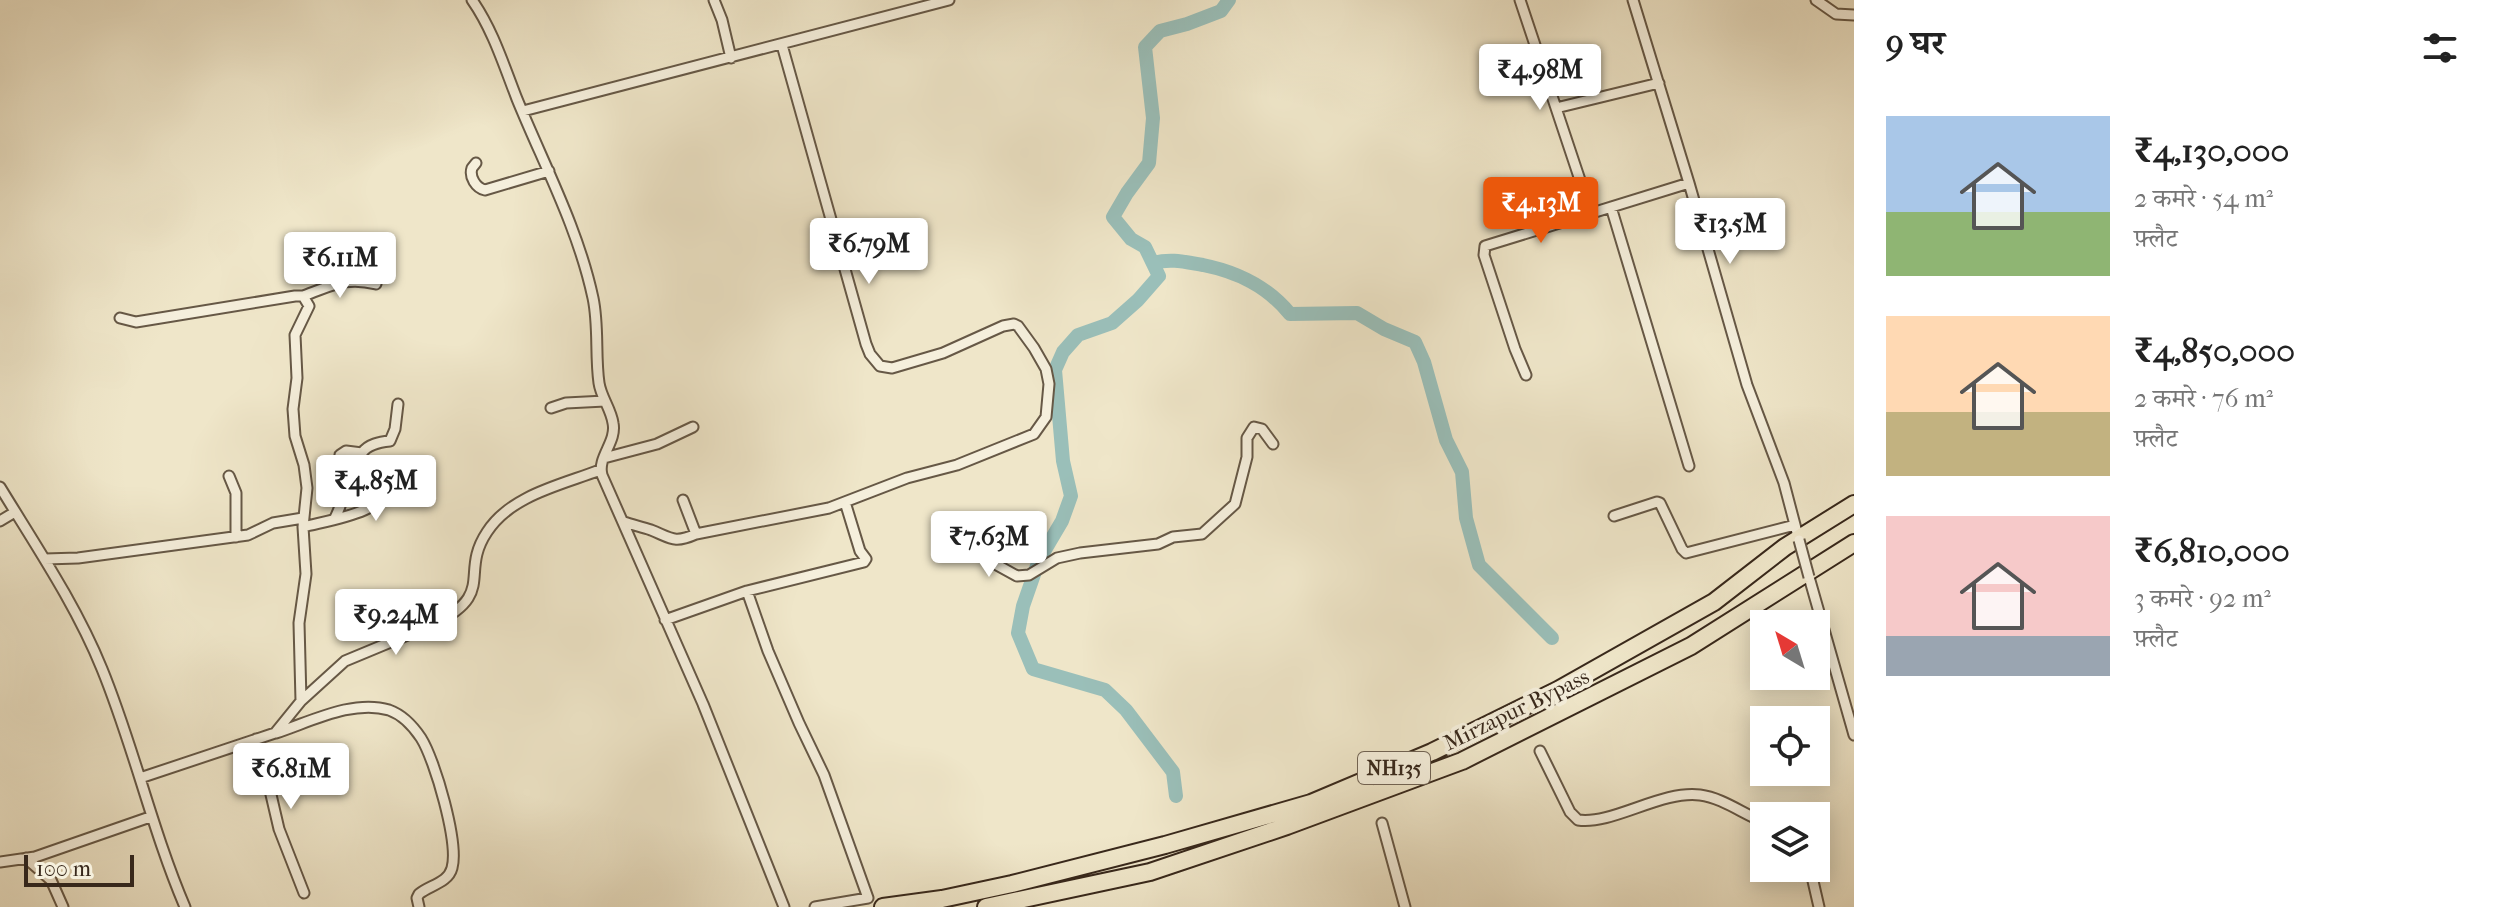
<!DOCTYPE html>
<html lang="hi">
<head>
<meta charset="utf-8">
<style>
  :root { --surface:#fff; --page:#f2f2f2; --text:#222; --muted:#767676; --accent:#ea580c }
  body { margin:0; font-family:"IM FELL French Canon","Noto Serif Devanagari",serif; background:var(--page); color:var(--text); height:100vh; display:flex; flex-direction:column; font-size:30px; white-space:nowrap }
  * { box-sizing:border-box; margin:0 }
  p { font-size:26px; color:var(--muted) }
  .icon { flex:none; width:44px; height:44px; fill:none; stroke:currentColor; stroke-width:2; stroke-linecap:round; stroke-linejoin:round }
  .map { position:relative; flex:1; overflow:hidden }
  .sheet { display:flex; flex-direction:column; background:var(--surface); width:640px }
  .sheet>* { flex:none }
  .needle { width:52px; rotate:322deg }
  .tools { position:absolute; left:1750px; top:610px; display:grid; gap:16px }
  .tools a { display:grid; place-items:center; width:80px; height:80px; border-radius:0px; background:var(--surface); box-shadow:0 4px 20px #0003; font-size:40px }
  .scale { position:absolute; left:24px; bottom:20px; width:110px; box-sizing:border-box; padding-left:8px; border:4px solid #38281b; border-top:0; font-size:22px; line-height:28px; white-space:nowrap; color:#38281b; -webkit-text-stroke:6px #f5efdc; paint-order:stroke }
  .price { position:absolute; translate:-50% -68px; padding:0 18px; border-radius:8px; background:#fff; color:#222; font-size:26px; line-height:52px; filter:drop-shadow(0 2px 4px #0008) }
  .price::after { content:''; position:absolute; left:50%; top:48px; width:24px; height:18px; margin-left:-12px; background:inherit; clip-path:polygon(0 0,100% 0,50% 100%) }
  .price.selected { background:var(--accent); color:#fff }
  ul { padding:0; list-style:none }
  li { display:flex; align-items:center; gap:24px; height:200px; padding:0 32px }
  li span { display:grid; place-items:center; flex:none; width:224px; height:160px; border-radius:0px; color:#555 }
  li>.icon { margin-inline-start:auto }
  span .icon { width:96px; height:96px; fill:#fffc; stroke-width:1 }
  li b { font-size:34px }
  h2 { display:flex; justify-content:space-between; align-items:center; height:96px; padding:0 32px; font-size:34px }
  main { display:flex; flex:1; min-height:0 }
  .map>svg:first-child { display:block }
  .lines { fill:none; stroke-linecap:round; stroke-linejoin:round }
  .river { stroke:#9abfb9; stroke-width:14 }
  .street-casing { stroke:#665846; stroke-width:13 }
  .highway-casing { stroke:#38281b; stroke-width:20 }
  .street { stroke:#f5efdc; stroke-width:9 }
  .highway { stroke:#efe6c9; stroke-width:16 }
  .street-bridge-casing { stroke:#665846; stroke-width:13; stroke-linecap:butt }
  .street-bridge { stroke:#f5efdc; stroke-width:9 }
  .labels { text-anchor:middle; stroke-width:8; stroke-linejoin:round; paint-order:stroke }
  .shield { fill:#f5efdc; stroke:#716455; stroke-width:2 }
  .shield-label { font-size:20px; font-weight:bold; fill:#38281b }
  .street-label { font-size:22px; fill:#38281b; stroke:#f5efdc }
</style>
</head>
<body>
<main>
<div class="map">
<svg width="1854" height="907" viewBox="0 0 1854 907">
  <rect width="100%" height="100%" fill="#efe6c9"/>
  <filter id="stains"><feTurbulence type="fractalNoise" baseFrequency=".0025" numOctaves="4"/><feColorMatrix values="0 0 0 0 .2 0 0 0 0 .09 0 0 0 0 .02 0 0 0 .5 -.17"/></filter>
  <radialGradient id="worn" r=".72"><stop offset=".6" stop-color="#630" stop-opacity="0"/><stop offset="1" stop-color="#630" stop-opacity=".3"/></radialGradient>
  <g class="lines">
    <path class="river" d="M 1153,263 C 1171,258 1185,262 1203,265 C 1238,272 1267,286 1290,314 L 1357,313 L 1384,329 L 1415,342 L 1424,362 L 1446,440 L 1462,472 L 1466,518 L 1479,565 L 1552,638
      M 1176,796 L 1173,772 L 1126,710 L 1105,690 L 1033,669 L 1018,633 L 1023,606 L 1039,560 L 1062,521 L 1071,496 L 1063,461 L 1055,370 L 1063,352 L 1078,335 L 1112,323 L 1138,300 L 1159,276 L 1145,247 L 1131,239 L 1113,217 L 1127,193 L 1149,163 L 1153,118 L 1145,47 L 1160,31 L 1187,24 L 1221,11 L 1229,0"/>
    <defs>
      <path id="street" d="M 472,0 C 493,30 504,66 517,99 C 544,165 578,228 593,298 C 599,326 595,355 599,383 C 601,397 611,409 613,423 C 617,442 597,457 602,475 L 703,704 L 784,907
        M 714,0 L 722,20 L 731,58
        M 1520,0 L 1591,213
        M 1633,0 L 1689,183 L 1747,385 L 1784,483 L 1799,540
        M 1816,0 L 1836,14 L 1854,15
        M 1556,108 L 1659,83
        M 523,111 L 949,0
        M 476,163 L 472,168 C 469,177 476,188 485,190 L 549,171
        M 1611,207 L 1689,466
        M 303,296 C 332,286 345,276 376,284
        M 120,318 L 136,322 L 295,296 L 303,296 L 309,306 L 295,335 L 297,378 L 293,409 L 295,436 L 304,465 L 307,488 L 303,527 L 306,574 L 299,623 L 301,701
        M 1526,375 L 1515,349 L 1484,255 L 1485,246 L 1689,183
        M 551,408 L 566,403 L 605,401
        M 604,458 L 657,444 L 693,427
        M 229,476 L 236,493 L 236,537
        M 0,487 C 36,546 76,605 102,669 C 134,747 152,830 185,907
        M 683,500 L 696,534
        M 1614,516 L 1657,502 L 1660,503 L 1682,549 L 1686,553 L 1795,525
        M 335,518 C 342,503 349,485 344,468 C 343,464 341,459 340,455 L 346,451 L 362,453 C 368,444 380,442 390,441 L 395,429 L 398,404
        M 0,521 L 15,512
        M 624,522 C 633,525 642,527 651,530 C 671,538 674,544 696,534 L 829,508 L 907,478 L 957,465 L 1034,434 L 1046,417 L 1049,384 L 1046,369 L 1034,348 L 1018,326 L 1014,324 L 1003,326 L 943,353 L 892,368 L 880,366 L 870,354 L 866,344 L 782,45
        M 303,527 C 329,520 387,513 393,482 L 390,479
        M 950,542 L 951,539 L 979,529 L 984,532 L 997,565 L 1017,576 L 1029,575 L 1057,558 L 1080,553 L 1158,544 L 1173,537 L 1202,534 L 1235,504 L 1247,457 L 1247,438 L 1254,427 L 1262,429 L 1273,444
        M 45,559 L 78,558 L 248,535 L 273,523 L 303,518
        M 1809,577 L 1854,735
        M 747,591 L 768,651 L 799,723 L 824,775 L 868,898 L 815,907
        M 665,620 L 747,591 L 864,562 L 866,559 L 860,551 L 845,502
        M 276,733 C 310,722 353,699 389,710 C 403,715 413,726 421,738 C 435,760 459,843 452,868 C 448,883 430,885 419,894 L 417,898 L 419,907
        M 256,739 L 262,756 L 279,829 L 304,893
        M 1540,751 L 1570,812 L 1578,820 C 1613,825 1661,790 1700,795 C 1723,798 1743,814 1764,822
        M 140,778 L 275,733 L 301,701 L 345,661 L 434,624 C 497,593 459,574 487,532 C 511,495 561,485 600,470
        M 1382,823 L 1405,907
        M 26,858 L 51,880 L 63,907
        M 0,862 L 35,857 L 150,817
        M 1810,868 L 1819,907"/>
      <path id="highway" d="M 883,907 L 942,899 L 1012,884 L 1165,845 L 1311,803 L 1432,752 L 1558,690 L 1714,602 L 1785,547 L 1854,504
        M 986,907 L 1150,872 L 1287,826 L 1462,761 L 1691,646 L 1854,543"/>
    </defs>
    <use href="#street" class="street-casing"/>
    <use href="#highway" class="highway-casing"/>
    <use href="#street" class="street"/>
    <use href="#highway" class="highway"/>
    <defs>
      <path id="street-bridge" d="M 1799,540 L 1809,577"/>
    </defs>
    <use href="#street-bridge" class="street-bridge-casing"/>
    <use href="#street-bridge" class="street-bridge"/>
  </g>
  <g class="labels">
    <rect class="shield" x="1358" y="752" width="72" height="32" rx="6"/>
    <g class="shield-label">
      <text x="1394" y="775">NH135</text>
    </g>
    <g class="street-label">
      <text transform="translate(1516 709) rotate(-26)" y="8">Mirzapur Bypass</text>
    </g>
  </g>
  <rect width="100%" height="100%" filter="url(#stains)"/>
  <rect width="100%" height="100%" fill="url(#worn)"/>
</svg>
<div class="tools">
<a><svg class="needle" viewBox="-14 -14 28 28"><path d="M0-13l5 13h-10z" fill="#e53935"/><path d="M0 13l5-13h-10z" fill="#767676"/></svg></a>
<a><svg class="icon" aria-label="locate" viewBox="0 0 24 24"><circle cx="12" cy="12" r="6"/><path d="M12 2v4M12 18v4M2 12h4M18 12h4"/></svg></a>
<a><svg class="icon" aria-label="layers" viewBox="0 0 24 24"><path d="M12 4l9 5-9 5-9-5zM3 14l9 5 9-5"/></svg></a>
</div>
<div class="scale">100 m</div>
<b class="price" style="left:1540px;top:112px">₹4.98M</b>
<b class="price selected" style="left:1541px;top:245px">₹4.13M</b>
<b class="price" style="left:1730px;top:266px">₹13.5M</b>
<b class="price" style="left:869px;top:286px">₹6.79M</b>
<b class="price" style="left:340px;top:300px">₹6.11M</b>
<b class="price" style="left:376px;top:523px">₹4.85M</b>
<b class="price" style="left:989px;top:579px">₹7.63M</b>
<b class="price" style="left:396px;top:657px">₹9.24M</b>
<b class="price" style="left:291px;top:811px">₹6.81M</b>
</div>
<section class="sheet">
<h2>9 घर<svg class="icon" aria-label="filters" viewBox="0 0 24 24"><path d="M4 7h16M4 17h16"/><circle cx="9" cy="7" r="2"/><circle cx="15" cy="17" r="2"/></svg></h2>
<ul>
<li><span style="background:linear-gradient(#a9c7e8 60%,#8fb573 0)"><svg class="icon" aria-label="home" viewBox="0 0 24 24"><path d="M3 11l9-7 9 7M6 9v11h12V9"/></svg></span><div><b>₹4,130,000</b><p>2 कमरे · 54 m²</p><p>फ़्लैट</p></div></li>
<li><span style="background:linear-gradient(#ffd9b3 60%,#c2b280 0)"><svg class="icon" aria-label="home" viewBox="0 0 24 24"><path d="M3 11l9-7 9 7M6 9v11h12V9"/></svg></span><div><b>₹4,850,000</b><p>2 कमरे · 76 m²</p><p>फ़्लैट</p></div></li>
<li><span style="background:linear-gradient(#f6c9c9 75%,#9aa5b1 0)"><svg class="icon" aria-label="home" viewBox="0 0 24 24"><path d="M3 11l9-7 9 7M6 9v11h12V9"/></svg></span><div><b>₹6,810,000</b><p>3 कमरे · 92 m²</p><p>फ़्लैट</p></div></li>
</ul>
</section>
</main>
</body>
</html>
